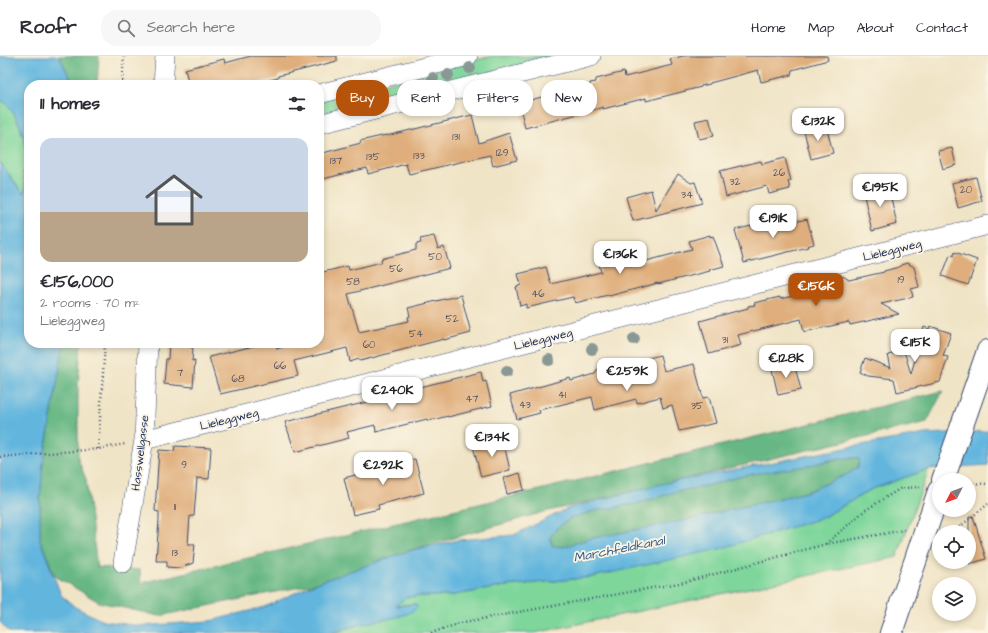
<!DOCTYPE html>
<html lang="en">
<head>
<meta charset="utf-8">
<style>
  :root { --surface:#fff; --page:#f7f7f7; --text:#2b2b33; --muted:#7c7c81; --line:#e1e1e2; --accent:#b45309 }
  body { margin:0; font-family:"Architects Daughter",sans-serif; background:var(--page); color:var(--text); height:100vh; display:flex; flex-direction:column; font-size:15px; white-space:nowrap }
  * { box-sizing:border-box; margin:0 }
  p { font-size:13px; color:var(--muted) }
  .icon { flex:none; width:22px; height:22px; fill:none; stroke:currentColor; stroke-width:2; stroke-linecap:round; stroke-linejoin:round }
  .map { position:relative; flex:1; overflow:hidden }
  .panel { position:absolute; left:24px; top:24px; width:300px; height:268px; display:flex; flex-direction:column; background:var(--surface); border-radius:16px; box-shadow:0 2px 6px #0003 }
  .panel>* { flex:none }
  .banner { position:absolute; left:336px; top:24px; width:380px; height:36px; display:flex; gap:8px }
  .needle { width:26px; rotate:228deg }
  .tools { position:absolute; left:932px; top:417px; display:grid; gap:8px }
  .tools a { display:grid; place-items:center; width:44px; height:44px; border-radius:50%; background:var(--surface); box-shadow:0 2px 6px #0003; font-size:20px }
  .price { position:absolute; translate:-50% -34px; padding:0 9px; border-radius:8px; background:#fff; color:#222; font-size:13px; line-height:26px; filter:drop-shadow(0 1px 2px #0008) }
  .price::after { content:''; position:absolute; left:50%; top:24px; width:12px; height:9px; margin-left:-6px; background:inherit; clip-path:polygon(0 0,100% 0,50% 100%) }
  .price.current { background:var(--accent); color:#fff }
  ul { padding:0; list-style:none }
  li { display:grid; align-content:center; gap:8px; height:212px; padding:0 16px }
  li span { display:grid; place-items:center; height:124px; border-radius:12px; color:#555 }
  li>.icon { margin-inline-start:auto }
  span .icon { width:72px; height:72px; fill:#fffc; stroke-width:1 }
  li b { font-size:17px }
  h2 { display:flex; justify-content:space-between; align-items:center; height:48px; padding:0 16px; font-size:17px }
  .pill { padding:0 14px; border-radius:16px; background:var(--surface); box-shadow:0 2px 6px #0003; font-size:14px; line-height:36px }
  .pill.current { background:var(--accent); color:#fff }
  header { display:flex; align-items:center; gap:24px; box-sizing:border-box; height:56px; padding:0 20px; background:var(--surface); border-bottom:1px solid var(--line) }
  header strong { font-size:19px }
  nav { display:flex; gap:22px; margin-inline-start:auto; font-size:14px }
  .search { width:280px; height:36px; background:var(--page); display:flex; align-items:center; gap:10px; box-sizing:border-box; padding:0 14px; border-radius:16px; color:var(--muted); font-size:15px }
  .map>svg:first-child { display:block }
  .green { fill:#7ed69b; stroke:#4c827c }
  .forest { fill:#66b783; stroke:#407370 }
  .water { fill:#62b6de; stroke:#3e729e; fill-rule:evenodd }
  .building { fill:#dfae7b }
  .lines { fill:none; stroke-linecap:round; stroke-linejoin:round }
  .street-casing { stroke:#3b4a6e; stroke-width:20 }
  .secondary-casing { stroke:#3b4a6e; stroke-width:24 }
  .path { stroke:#3b4a6e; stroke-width:2.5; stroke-dasharray:1 3; stroke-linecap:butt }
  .street { stroke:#fff; stroke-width:19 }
  .secondary { stroke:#fff; stroke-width:22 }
  .tree { fill:#899895 }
  .labels { text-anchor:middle; stroke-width:3.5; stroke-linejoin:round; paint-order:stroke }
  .number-label { font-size:10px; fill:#4c4f65 }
  .street-label { font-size:12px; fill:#1b2f5e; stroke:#fcf5e5 }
  .water-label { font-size:13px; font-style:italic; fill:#305884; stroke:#fcf5e5 }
</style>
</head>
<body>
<header>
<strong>Roofr</strong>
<div class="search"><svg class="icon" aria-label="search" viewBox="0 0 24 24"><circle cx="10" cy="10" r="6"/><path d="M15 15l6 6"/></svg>Search here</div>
<nav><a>Home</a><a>Map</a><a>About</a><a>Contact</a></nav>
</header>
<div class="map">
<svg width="988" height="577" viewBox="0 0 988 577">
  <rect width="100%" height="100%" fill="#fcf5e5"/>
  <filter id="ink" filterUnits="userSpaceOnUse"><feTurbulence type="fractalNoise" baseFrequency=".025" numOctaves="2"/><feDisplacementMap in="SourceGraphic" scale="8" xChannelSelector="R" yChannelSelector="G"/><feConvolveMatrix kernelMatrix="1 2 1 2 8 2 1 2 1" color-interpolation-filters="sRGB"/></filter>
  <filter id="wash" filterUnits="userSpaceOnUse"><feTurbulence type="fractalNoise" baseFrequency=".012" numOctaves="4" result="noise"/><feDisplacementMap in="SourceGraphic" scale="16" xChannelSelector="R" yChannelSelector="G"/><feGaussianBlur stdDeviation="0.9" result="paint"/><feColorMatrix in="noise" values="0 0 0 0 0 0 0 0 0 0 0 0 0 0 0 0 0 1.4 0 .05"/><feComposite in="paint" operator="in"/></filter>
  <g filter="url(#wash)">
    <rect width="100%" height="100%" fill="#f0e4c6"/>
    <path class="green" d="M 492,0 L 558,0 L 319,61 L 319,44 Z
      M 0,43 C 4,46 10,49 12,54 C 18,64 29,93 29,105 C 29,110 26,113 23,116 L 25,134 L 23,138 L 0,106 Z
      M 929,413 L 897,501 L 535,577 L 332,577 L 361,568 L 409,548 L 396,550 L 395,549 L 407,541 L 423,540 L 449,540 L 506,530 L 592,521 L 822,462 L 872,433 Z"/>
    <path class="forest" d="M 59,0 L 99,0 L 97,29 L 70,29 L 70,22 Z
      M 64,287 L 81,287 L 78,331 L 78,403 L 86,423 L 97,511 L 140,514 L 141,527 L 543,433 L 943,335 L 927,366 L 544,456 L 408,495 L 314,528 L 159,560 L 99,546 L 55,520 L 40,484 L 40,442 L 43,407 Z
      M 849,402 L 858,402 L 860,404 L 858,411 L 848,418 L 807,436 L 682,465 L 588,483 L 563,491 L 552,490 L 550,481 L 557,472 L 569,463 L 593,455 L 636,448 L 674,436 L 710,429 L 745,419 Z"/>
    <path class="water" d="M 0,0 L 59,0 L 70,22 L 70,29 L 29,29 L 29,103 C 24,82 19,56 0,43 Z
      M 0,106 L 23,138 L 25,134 L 23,116 L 27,113 L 29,107 L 29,287 L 64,287 L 43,407 L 40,442 L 40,484 L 61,539 L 75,551 L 103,565 L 141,570 L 210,565 L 265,551 L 314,528 L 408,495 L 458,484 L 514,479 L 569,452 L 661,428 L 861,389 L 925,378 L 988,375 L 988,409 L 929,413 L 872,433 L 822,462 L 719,493 L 592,521 L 506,530 L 449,540 L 423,540 L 407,541 L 396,549 L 396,550 L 415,548 L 418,551 C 408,562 377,564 362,568 C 352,570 342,574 332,577 L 10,577 L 0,566 ZM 849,402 L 858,402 L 860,404 L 858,411 L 848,418 L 807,436 L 682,465 L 588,483 L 563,491 L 552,490 L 550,481 L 557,472 L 569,463 L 593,455 L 636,448 L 674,436 L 710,429 L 746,419 L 807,410 L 830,404 Z"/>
    <g id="blocks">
      <path class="building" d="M 251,0 L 337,0 L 337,5 L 278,20 L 278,22 L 250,29 L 189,29 L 185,13 L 224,3 L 225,7 Z
        M 683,0 L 827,0 L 828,4 L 792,14 L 791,19 L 761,26 L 758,14 L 710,27 L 710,28 L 701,30 L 701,31 L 646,45 L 646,42 L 603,53 L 603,51 L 597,53 L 525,72 L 519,47 L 591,28 L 590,27 L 596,26 L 596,23 L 624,16 L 625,21 L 672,9 L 670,3 Z
        M 472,59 L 479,87 L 509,77 L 517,104 L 493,110 L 490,99 L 409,118 L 406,108 L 368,118 L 367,112 L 319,124 L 319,98 L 361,87 L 360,85 L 386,79 L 386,80 Z
        M 709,62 L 714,80 L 699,83 L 695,65 Z
        M 826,69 L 833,97 L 811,103 L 804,75 Z
        M 952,92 L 956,109 L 943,113 L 938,95 Z
        M 785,102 L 791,125 L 788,125 L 790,133 L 769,138 L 767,130 L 726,141 L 720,115 L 761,105 L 762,108 Z
        M 678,118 L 691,127 L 695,126 L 702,147 L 633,165 L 626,141 L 651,134 L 656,154 Z
        M 976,121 L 982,145 L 958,152 L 952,127 Z
        M 886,129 L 888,142 L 891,142 L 897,168 L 872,175 L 863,135 Z
        M 783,162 L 785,168 L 807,163 L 814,188 L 807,190 L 808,191 L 744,207 L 735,174 Z
        M 710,179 L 710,181 L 713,180 L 724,210 L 709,214 L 710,215 L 658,228 L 658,227 L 609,240 L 608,239 L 575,247 L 573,241 L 526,252 L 526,248 L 520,250 L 516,231 L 521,229 L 518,218 L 546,211 L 551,228 L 601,216 L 598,205 L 628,197 L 631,209 L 692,193 L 689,185 Z
        M 434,180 L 438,193 L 444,191 L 450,212 L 348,238 L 359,276 L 409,265 L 408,261 L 410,260 L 408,252 L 461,239 L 471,277 L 444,284 L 444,283 L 360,305 L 359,303 L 350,306 L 347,292 L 294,305 L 298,320 L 220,338 L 209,301 L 266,287 L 276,287 L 277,293 L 298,287 L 319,287 L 319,217 L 348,210 L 349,214 L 382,206 L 381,203 L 416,194 L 416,188 L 421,187 L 420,183 Z
        M 955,196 L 977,204 L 968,229 L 942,220 L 950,199 L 953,200 Z
        M 907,207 L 914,211 L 919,231 L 911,233 L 913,241 L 881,248 L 899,258 L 850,269 L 849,266 L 804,276 L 801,263 L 738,279 L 741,289 L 709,298 L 700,265 L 748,252 L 748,250 L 755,249 L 754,247 L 780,241 L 780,243 L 814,235 L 813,232 L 840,225 L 843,220 L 849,224 L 884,216 L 884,215 L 899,211 L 901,209 Z
        M 930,270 L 951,277 L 943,300 L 948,301 L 940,326 L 897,336 L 894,323 L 868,320 L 860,316 L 865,302 L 891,312 L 888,299 L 904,295 L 911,318 L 924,271 L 929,273 Z
        M 169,287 L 191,287 L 191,292 L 193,292 L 192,305 L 195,304 L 193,331 L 164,328 L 166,303 L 168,303 Z
        M 660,299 L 664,315 L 694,308 L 703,342 L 709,341 L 716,367 L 679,375 L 672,349 L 663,352 L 660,341 L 637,347 L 636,343 L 595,354 L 592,341 L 539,354 L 540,357 L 517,363 L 510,339 L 570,322 L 571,325 L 595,318 L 599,311 L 603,314 Z
        M 794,307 L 801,334 L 778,339 L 772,313 Z
        M 481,316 L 483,326 L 486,325 L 492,350 L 448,361 L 448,360 L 428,365 L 427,363 L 376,376 L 375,369 L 347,376 L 349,382 L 295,396 L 285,366 L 388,341 L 416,333 L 416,332 Z
        M 503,384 L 510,414 L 481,421 L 473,390 Z
        M 175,390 L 211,392 L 209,423 L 197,422 L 194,460 L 190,460 L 188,488 L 195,488 L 193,507 L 180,512 L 167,511 L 167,505 L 156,505 L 159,463 L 159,456 L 155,455 L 159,394 L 174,395 Z
        M 415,403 L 424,437 L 378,449 L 379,453 L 353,459 L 344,422 Z
        M 520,417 L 524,434 L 507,438 L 503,422 Z
        M 973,460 L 986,503 L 969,508 L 969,461 Z"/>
    </g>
  </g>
  <g filter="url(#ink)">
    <use href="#blocks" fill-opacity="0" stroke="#3b4a6e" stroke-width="1"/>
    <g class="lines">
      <defs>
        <path id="street" d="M 163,29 L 165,0
          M 319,38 L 468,0
          M 319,68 L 591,0
          M 144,384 L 988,169
          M 123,507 L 144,384 L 148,287"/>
        <path id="secondary" d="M 943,424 L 988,295
          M 891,577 L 939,435"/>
      </defs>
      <use href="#street" class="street-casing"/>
      <use href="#secondary" class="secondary-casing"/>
      <path class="path" d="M 122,29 L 124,0
        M 98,393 L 105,287
        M 0,401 L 98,393 L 125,388
        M 969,427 L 988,428
        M 953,476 L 988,448
        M 826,488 L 864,455 L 901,432 L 921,431
        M 431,577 L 464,566 L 685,526 L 826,488 L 904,474"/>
      <use href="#street" class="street"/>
      <use href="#secondary" class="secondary"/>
    </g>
    <g class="tree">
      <circle cx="470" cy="12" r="6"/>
      <circle cx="448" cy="19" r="6"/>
      <circle cx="433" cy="22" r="6"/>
      <circle cx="410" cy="30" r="6"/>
      <circle cx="634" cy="283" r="6"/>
      <circle cx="592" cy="293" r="6"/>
      <circle cx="549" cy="304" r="6"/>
      <circle cx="507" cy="315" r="6"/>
    </g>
  </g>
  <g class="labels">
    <g class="number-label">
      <text x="456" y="84">131</text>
      <text x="502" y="100">129</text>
      <text x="419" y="103">133</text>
      <text x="373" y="104">135</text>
      <text x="336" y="108">137</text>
      <text x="779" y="120">26</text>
      <text x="735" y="129">32</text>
      <text x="966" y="137">20</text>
      <text x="687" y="142">34</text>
      <text x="435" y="204">50</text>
      <text x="396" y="216">56</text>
      <text x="901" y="227">19</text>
      <text x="353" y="229">58</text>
      <text x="538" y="241">46</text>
      <text x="452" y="266">52</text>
      <text x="416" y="281">54</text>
      <text x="725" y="287">31</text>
      <text x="369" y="292">60</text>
      <text x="280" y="313">66</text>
      <text x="180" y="320">7</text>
      <text x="238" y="326">68</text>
      <text x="562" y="342">41</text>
      <text x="472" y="346">47</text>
      <text x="525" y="352">43</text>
      <text x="697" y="353">35</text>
      <text x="184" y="412">9</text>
      <text x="175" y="454">11</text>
      <text x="175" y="500">13</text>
    </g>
    <g class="street-label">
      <text transform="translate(892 194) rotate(-14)" y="4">Lieleggweg</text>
      <text transform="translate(543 283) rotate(-14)" y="4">Lieleggweg</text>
      <text transform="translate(229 363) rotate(-14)" y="4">Lieleggweg</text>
      <text transform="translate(140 397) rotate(-83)" y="4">Hasswellgasse</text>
    </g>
    <g class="water-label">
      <text transform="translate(619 492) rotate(-11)" y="5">Marchfeldkanal</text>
    </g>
  </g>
</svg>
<div class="tools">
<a><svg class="needle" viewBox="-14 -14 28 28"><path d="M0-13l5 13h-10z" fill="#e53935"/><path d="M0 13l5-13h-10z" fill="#7c7c81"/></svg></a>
<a><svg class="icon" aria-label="locate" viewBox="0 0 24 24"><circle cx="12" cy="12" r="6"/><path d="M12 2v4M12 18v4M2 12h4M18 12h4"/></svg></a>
<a><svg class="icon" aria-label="layers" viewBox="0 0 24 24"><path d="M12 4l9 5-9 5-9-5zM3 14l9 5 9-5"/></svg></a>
</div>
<b class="price" style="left:818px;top:86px">€132K</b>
<b class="price" style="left:880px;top:152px">€195K</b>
<b class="price" style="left:773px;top:183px">€191K</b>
<b class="price" style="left:620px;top:219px">€136K</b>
<b class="price current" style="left:816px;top:251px">€156K</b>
<b class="price" style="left:915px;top:307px">€115K</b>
<b class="price" style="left:786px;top:323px">€128K</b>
<b class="price" style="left:627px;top:336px">€259K</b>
<b class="price" style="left:392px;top:355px">€240K</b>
<b class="price" style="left:492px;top:402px">€134K</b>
<b class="price" style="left:383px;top:430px">€292K</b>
<div class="banner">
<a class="pill current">Buy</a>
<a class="pill">Rent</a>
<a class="pill">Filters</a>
<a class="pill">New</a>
</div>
<section class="panel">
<h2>11 homes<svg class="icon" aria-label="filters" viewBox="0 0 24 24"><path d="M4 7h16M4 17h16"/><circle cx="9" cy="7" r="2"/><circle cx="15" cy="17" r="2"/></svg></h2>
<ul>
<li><span style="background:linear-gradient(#c9d6e8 60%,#b9a48a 0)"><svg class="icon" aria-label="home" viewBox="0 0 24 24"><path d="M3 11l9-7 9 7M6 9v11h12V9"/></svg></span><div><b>€156,000</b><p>2 rooms · 70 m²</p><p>Lieleggweg</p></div></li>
</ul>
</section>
</div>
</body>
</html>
